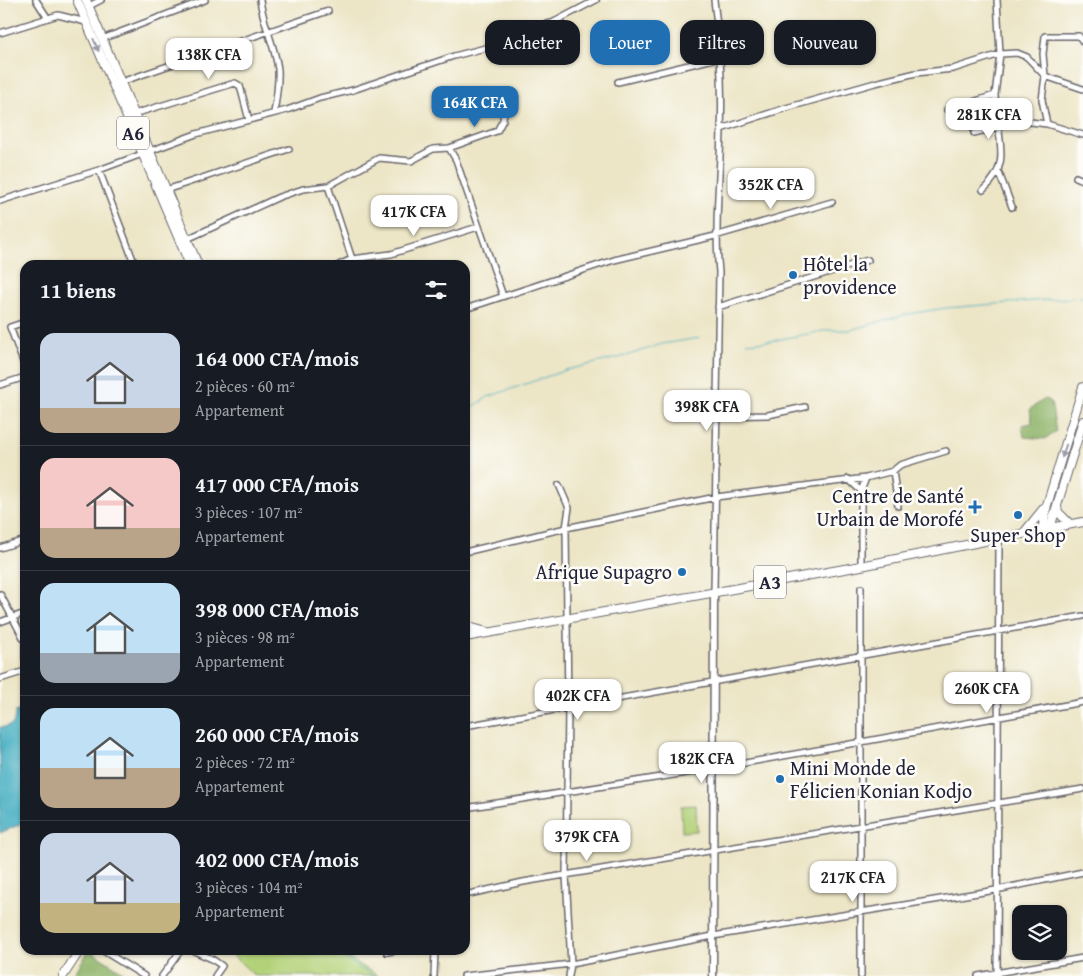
<!DOCTYPE html>
<html lang="fr">
<head>
<meta charset="utf-8">
<style>
  :root { --surface:#171b24; --page:#20242c; --text:#f1f3f6; --muted:#9ea1a6; --line:#363941; --accent:#1f6fb2 }
  body { margin:0; font-family:"Gentium Book Plus",serif; background:var(--page); color:var(--text); height:100vh; display:flex; flex-direction:column; font-size:19px; white-space:nowrap }
  * { box-sizing:border-box; margin:0 }
  p { font-size:16px; color:var(--muted) }
  .icon { flex:none; width:28px; height:28px; fill:none; stroke:currentColor; stroke-width:2; stroke-linecap:round; stroke-linejoin:round }
  .map { position:relative; flex:1; overflow:hidden }
  .panel { position:absolute; left:20px; top:260px; width:450px; height:695px; display:flex; flex-direction:column; background:var(--surface); border-radius:15px; box-shadow:0 1px 4px #0004 }
  .panel>* { flex:none }
  .banner { position:absolute; left:485px; top:20px; width:475px; height:45px; display:flex; gap:10px }
  .fabs { position:absolute; left:1012px; top:905px; display:grid; gap:10px }
  .fabs a { display:grid; place-items:center; width:55px; height:55px; border-radius:10px; background:var(--surface); box-shadow:0 1px 4px #0004; font-size:25px }
  .price { position:absolute; translate:-50% -42px; padding:0 11px; border-radius:10px; background:#fff; color:#222; font-size:16px; line-height:32px; filter:drop-shadow(0 1px 2px #0008) }
  .price::after { content:''; position:absolute; left:50%; top:30px; width:15px; height:11px; margin-left:-8px; background:inherit; clip-path:polygon(0 0,100% 0,50% 100%) }
  .price.current { background:var(--accent); color:#fff }
  ul { padding:0; list-style:none }
  li { display:flex; align-items:center; gap:15px; height:125px; padding:0 20px }
  li+li { border-top:1px solid var(--line) }
  li span { display:grid; place-items:center; flex:none; width:140px; height:100px; border-radius:15px; color:#555 }
  li>.icon { margin-inline-start:auto }
  span .icon { width:60px; height:60px; fill:#fffc; stroke-width:1 }
  li b { font-size:21px }
  h2 { display:flex; justify-content:space-between; align-items:center; height:60px; padding:0 20px; font-size:21px }
  .tag { padding:0 18px; border-radius:15px; background:var(--surface); box-shadow:0 1px 4px #0004; font-size:18px; line-height:45px }
  .tag.current { background:var(--accent); color:#fff }
  .map>svg:first-child { display:block }
  .green { fill:#b2d178; stroke:#6a7a5a }
  .forest { fill:#8db368; stroke:#586a52 }
  .water { fill:#41acc0; stroke:#32677e }
  .lines { fill:none; stroke-linecap:round; stroke-linejoin:round }
  .stream { stroke:#41acc0; stroke-width:1 }
  .minor-casing { stroke:#69666c; stroke-width:8 }
  .tertiary-casing { stroke:#69666c; stroke-width:9 }
  .primary-casing { stroke:#69666c; stroke-width:10 }
  .trunk-casing { stroke:#69666c; stroke-width:10 }
  .minor { stroke:#fff; stroke-width:5 }
  .tertiary { stroke:#fff; stroke-width:6 }
  .primary { stroke:#fff; stroke-width:8 }
  .trunk { stroke:#fff; stroke-width:8 }
  .oneway { fill:#9c9ca7 }
  .poi-dot { fill:#1f6fb2; stroke:#fdfcf7; stroke-width:2 }
  .labels { text-anchor:middle; stroke-width:5; stroke-linejoin:round; paint-order:stroke }
  .shield { fill:#fdfcf7; stroke:#646373; stroke-width:1 }
  .shield-label { font-size:19px; font-weight:bold; fill:#22223b }
  .poi-label { font-size:20px; fill:#22223b; stroke:#fdfcf7; text-anchor:start }
</style>
</head>
<body>
<div class="map">
<svg width="1083" height="976" viewBox="0 0 1083 976">
  <rect width="100%" height="100%" fill="#fdfcf7"/>
  <filter id="ink" filterUnits="userSpaceOnUse"><feTurbulence type="fractalNoise" baseFrequency=".02" numOctaves="2"/><feDisplacementMap in="SourceGraphic" scale="10" xChannelSelector="R" yChannelSelector="G"/><feConvolveMatrix kernelMatrix="1 2 1 2 8 2 1 2 1" color-interpolation-filters="sRGB"/></filter>
  <filter id="wash" filterUnits="userSpaceOnUse"><feTurbulence type="fractalNoise" baseFrequency=".0096" numOctaves="4" result="noise"/><feDisplacementMap in="SourceGraphic" scale="20" xChannelSelector="R" yChannelSelector="G"/><feGaussianBlur stdDeviation="1.12" result="paint"/><feColorMatrix in="noise" values="0 0 0 0 0 0 0 0 0 0 0 0 0 0 0 0 0 1.4 0 .05"/><feComposite in="paint" operator="in"/></filter>
  <g filter="url(#wash)">
    <rect width="100%" height="100%" fill="#ece5c6"/>
    <path class="green" d="M 696,805 L 697,831 L 682,832 L 681,806 Z
      M 227,950 L 336,950 L 378,976 L 255,976 Z"/>
    <path class="forest" d="M 1045,399 L 1051,402 L 1056,431 L 1045,439 L 1024,437 L 1022,425 L 1032,423 L 1030,409 Z
      M 89,950 L 129,976 L 73,976 Z"/>
    <path class="water" d="M 23,710 L 25,712 L 25,817 L 19,825 L 0,833 L 0,727 L 6,727 L 13,724 L 16,711 Z"/>
    <g class="lines">
      <path class="stream" d="M 746,343 L 771,341 L 828,330 L 850,330 L 908,314 L 946,308 L 1083,297
        M 465,412 L 488,397 L 566,370 L 626,356 L 662,344 L 699,338
        M 332,950 L 373,976"/>
    </g>
  </g>
  <g filter="url(#ink)">
    <g class="lines">
      <defs>
        <path id="minor" d="M 36,0 L 47,17
          M 260,0 C 263,24 275,46 278,69 C 279,84 276,99 274,113
          M 997,0 L 1000,54 L 995,95 L 997,118 L 1047,124
          M 89,6 L 101,0
          M 0,33 L 58,15 L 86,22
          M 102,39 L 205,0
          M 1083,42 L 1079,36 L 1045,36 L 1043,54 L 1045,76 L 1042,100 L 1047,124 L 1083,135
          M 121,82 L 328,11
          M 618,82 L 722,57
          M 947,110 L 995,95
          M 134,114 L 235,83 L 240,86 L 249,120
          M 721,129 L 786,108 L 875,83 L 916,73 L 953,69 L 1000,54 L 1017,53 L 1027,57 L 1045,76 L 1083,89
          M 974,133 L 998,127
          M 449,148 L 497,131 L 503,120 L 504,110
          M 99,170 L 135,265
          M 999,173 L 1012,207
          M 1076,177 L 1083,180
          M 328,186 L 354,265
          M 166,190 L 289,149
          M 983,190 C 1008,169 1001,147 997,118
          M 0,201 L 99,170 L 196,134 L 287,110 L 320,98 L 353,90 L 454,56 L 489,47 L 509,39 L 526,28 L 552,23 L 596,0
          M 187,239 L 279,197 L 303,189 L 328,186 L 379,158 L 411,161 L 433,149 L 449,148 L 456,160 L 503,296
          M 339,265 L 352,259 L 391,254 L 478,227
          M 718,307 L 868,260
          M 465,309 L 614,260 L 715,236 L 832,202
          M 25,322 L 10,327 L 25,367
          M 0,385 L 25,377
          M 717,416 L 768,415 L 805,407
          M 893,471 L 898,506
          M 848,479 L 861,491
          M 559,485 L 569,508 L 566,528 L 568,707 L 566,875 L 571,964 L 569,976
          M 0,548 L 25,540
          M 465,552 L 566,528 L 716,497 L 866,478 L 893,471 L 900,465 L 946,451
          M 861,566 L 861,491 L 866,478
          M 861,588 L 861,976
          M 714,592 L 719,272 C 714,224 720,178 721,130 C 723,86 720,44 714,0
          M 0,594 L 25,641 L 25,658
          M 0,622 L 25,613
          M 0,679 L 25,671
          M 465,726 L 1083,616
          M 465,808 L 712,769 L 1083,702
          M 465,895 L 523,882 L 1083,789
          M 102,950 L 144,976
          M 192,950 L 212,959 L 222,966 L 215,976
          M 387,952 L 399,950
          M 162,976 L 181,950
          M 434,976 L 435,950
          M 464,976 L 571,964 L 713,936 L 996,890 L 1083,872
          M 978,976 L 1083,958
          M 997,976 L 999,539"/>
        <path id="tertiary" d="M 713,976 L 714,592"/>
        <path id="primary" d="M 1050,528 L 1083,522"/>
        <path id="trunk" d="M 77,0 L 190,265
          M 86,0 L 198,265
          M 1057,506 L 1058,512 L 1070,524
          M 1042,530 L 1047,505 L 1083,387
          M 1023,534 L 1044,508
          M 465,626 L 487,632
          M 465,637 L 861,566 L 1050,528 L 1083,421
          M 63,976 L 80,950"/>
      </defs>
      <use href="#minor" class="minor-casing"/>
      <use href="#tertiary" class="tertiary-casing"/>
      <use href="#primary" class="primary-casing"/>
      <use href="#trunk" class="trunk-casing"/>
      <use href="#minor" class="minor"/>
      <use href="#tertiary" class="tertiary"/>
      <use href="#primary" class="primary"/>
      <use href="#trunk" class="trunk"/>
    </g>
    <defs><path id="oneway-solid" d="M-6-.8H1V-3.2L6.5 0L1 3.2V.8H-6Z" transform="scale(1.25)"/></defs>
    <g class="oneway">
      <use href="#oneway-solid" transform="translate(96 45) rotate(67)"/>
      <use href="#oneway-solid" transform="translate(1064 451) rotate(108)"/>
    </g>
  </g>
  <g class="poi-dot">
    <circle cx="793" cy="275" r="5"/>
    <path d="M972.5 499.5h5v5h5v5h-5v5h-5v-5h-5v-5h5z"/>
    <circle cx="1018" cy="515" r="5"/>
    <circle cx="682" cy="572" r="5"/>
    <circle cx="780" cy="779" r="5"/>
  </g>
  <g class="labels">
    <g class="shield">
      <rect x="117" y="116.5" width="32" height="33" rx="4"/>
      <rect x="754" y="565.5" width="32" height="33" rx="4"/>
    </g>
    <g class="shield-label">
      <text x="133" y="140">A6</text>
      <text x="770" y="589">A3</text>
    </g>
    <g class="poi-label">
      <text x="803" y="271">Hôtel la<tspan x="803" dy="23">providence</tspan></text>
      <text x="964" y="503" text-anchor="end">Centre de Santé<tspan x="964" dy="23">Urbain de Morofé</tspan></text>
      <text x="1018" y="542" text-anchor="middle">Super Shop</text>
      <text x="672" y="579" text-anchor="end">Afrique Supagro</text>
      <text x="790" y="775">Mini Monde de<tspan x="790" dy="23">Félicien Konian Kodjo</tspan></text>
    </g>
  </g>
</svg>
<div class="fabs">
<a><svg class="icon" aria-label="layers" viewBox="0 0 24 24"><path d="M12 4l9 5-9 5-9-5zM3 14l9 5 9-5"/></svg></a>
</div>
<b class="price" style="left:209px;top:80px">138K CFA</b>
<b class="price current" style="left:475px;top:128px">164K CFA</b>
<b class="price" style="left:989px;top:140px">281K CFA</b>
<b class="price" style="left:771px;top:210px">352K CFA</b>
<b class="price" style="left:414px;top:237px">417K CFA</b>
<b class="price" style="left:707px;top:432px">398K CFA</b>
<b class="price" style="left:987px;top:714px">260K CFA</b>
<b class="price" style="left:578px;top:721px">402K CFA</b>
<b class="price" style="left:702px;top:784px">182K CFA</b>
<b class="price" style="left:587px;top:862px">379K CFA</b>
<b class="price" style="left:853px;top:903px">217K CFA</b>
<div class="banner">
<a class="tag">Acheter</a>
<a class="tag current">Louer</a>
<a class="tag">Filtres</a>
<a class="tag">Nouveau</a>
</div>
<section class="panel">
<h2>11 biens<svg class="icon" aria-label="filters" viewBox="0 0 24 24"><path d="M4 7h16M4 17h16"/><circle cx="9" cy="7" r="2"/><circle cx="15" cy="17" r="2"/></svg></h2>
<ul>
<li><span style="background:linear-gradient(#c9d6e8 75%,#b9a48a 0)"><svg class="icon" aria-label="home" viewBox="0 0 24 24"><path d="M3 11l9-7 9 7M6 9v11h12V9"/></svg></span><div><b>164 000 CFA/mois</b><p>2 pièces · 60 m²</p><p>Appartement</p></div></li>
<li><span style="background:linear-gradient(#f6c9c9 70%,#b9a48a 0)"><svg class="icon" aria-label="home" viewBox="0 0 24 24"><path d="M3 11l9-7 9 7M6 9v11h12V9"/></svg></span><div><b>417 000 CFA/mois</b><p>3 pièces · 107 m²</p><p>Appartement</p></div></li>
<li><span style="background:linear-gradient(#bfe0f5 70%,#9aa5b1 0)"><svg class="icon" aria-label="home" viewBox="0 0 24 24"><path d="M3 11l9-7 9 7M6 9v11h12V9"/></svg></span><div><b>398 000 CFA/mois</b><p>3 pièces · 98 m²</p><p>Appartement</p></div></li>
<li><span style="background:linear-gradient(#bfe0f5 60%,#b9a48a 0)"><svg class="icon" aria-label="home" viewBox="0 0 24 24"><path d="M3 11l9-7 9 7M6 9v11h12V9"/></svg></span><div><b>260 000 CFA/mois</b><p>2 pièces · 72 m²</p><p>Appartement</p></div></li>
<li><span style="background:linear-gradient(#c9d6e8 70%,#c2b280 0)"><svg class="icon" aria-label="home" viewBox="0 0 24 24"><path d="M3 11l9-7 9 7M6 9v11h12V9"/></svg></span><div><b>402 000 CFA/mois</b><p>3 pièces · 104 m²</p><p>Appartement</p></div></li>
</ul>
</section>
</div>
</body>
</html>
